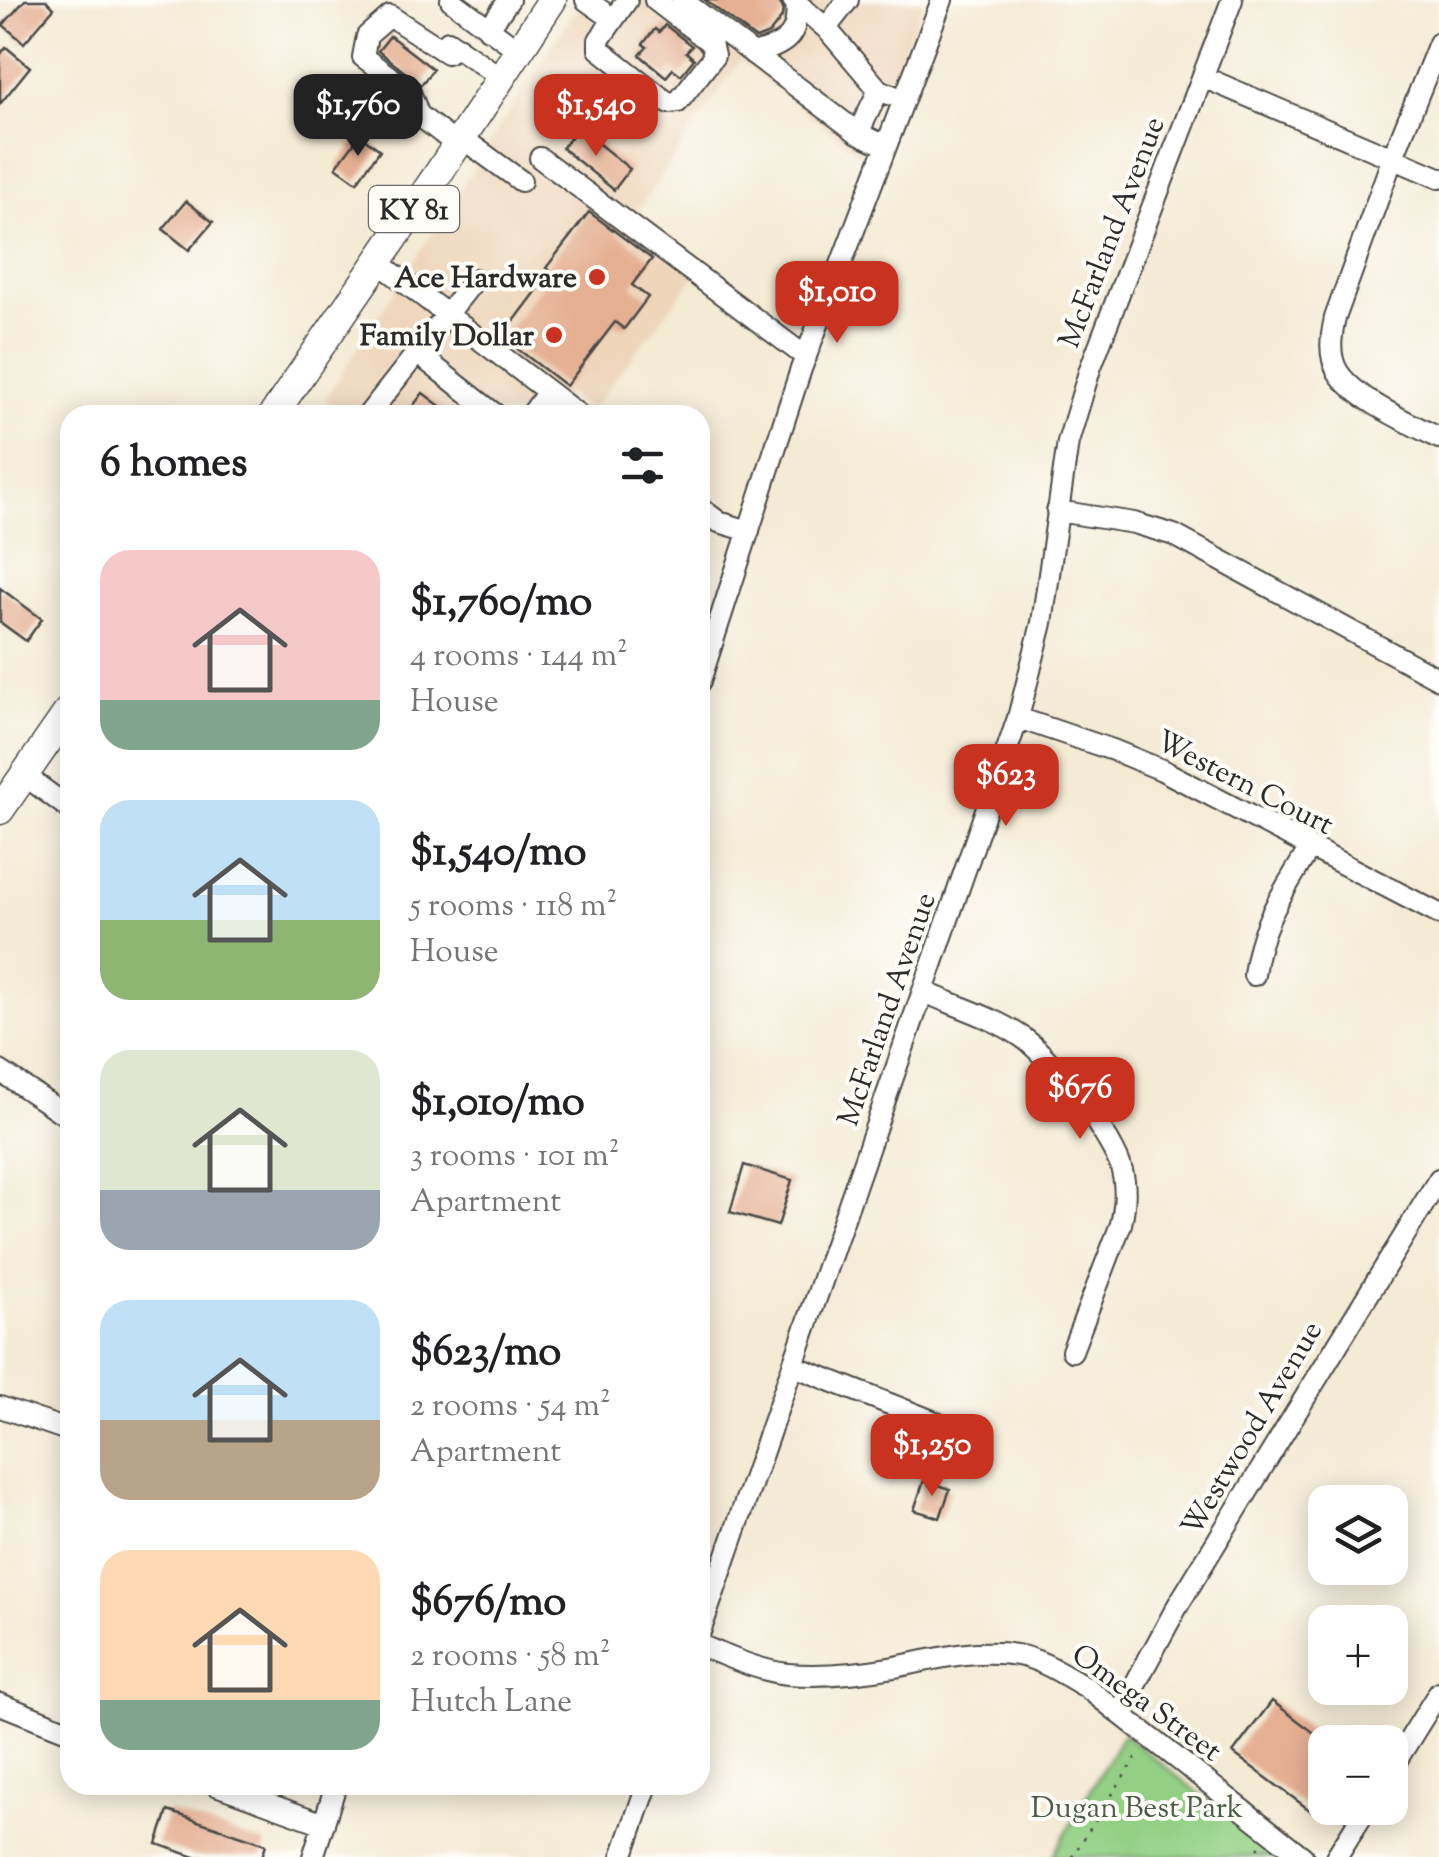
<!DOCTYPE html>
<html lang="en">
<head>
<meta charset="utf-8">
<style>
  :root { --surface:#fff; --page:#f6f6f6; --text:#202124; --muted:#757577; --accent:#c8321e }
  body { margin:0; font-family:"Sorts Mill Goudy",serif; background:var(--page); color:var(--text); height:100vh; display:flex; flex-direction:column; font-size:38px; white-space:nowrap }
  * { box-sizing:border-box; margin:0 }
  p { font-size:32px; color:var(--muted) }
  .icon { flex:none; width:55px; height:55px; fill:none; stroke:currentColor; stroke-width:2; stroke-linecap:round; stroke-linejoin:round }
  .map { position:relative; flex:1; overflow:hidden }
  .details { position:absolute; left:60px; top:405px; width:650px; height:1390px; display:flex; flex-direction:column; background:var(--surface); border-radius:30px; box-shadow:0 5px 25px #0003 }
  .details>* { flex:none }
  .tools { position:absolute; left:1308px; top:1485px; display:grid; gap:20px }
  .tools a { display:grid; place-items:center; width:100px; height:100px; border-radius:20px; background:var(--surface); box-shadow:0 5px 25px #0003; font-size:50px }
  .price { position:absolute; translate:-50% -85px; padding:0 22px; border-radius:20px; background:var(--accent); color:#fff; font-size:32px; line-height:65px; filter:drop-shadow(0 2px 5px #0008) }
  .price::after { content:''; position:absolute; left:50%; top:60px; width:30px; height:22px; margin-left:-15px; background:inherit; clip-path:polygon(0 0,100% 0,50% 100%) }
  .price.active { background:#222; color:#fff }
  ul { padding:0; list-style:none }
  li { display:flex; align-items:center; gap:30px; height:250px; padding:0 40px }
  li span { display:grid; place-items:center; flex:none; width:280px; height:200px; border-radius:30px; color:#555 }
  li>.icon { margin-inline-start:auto }
  span .icon { width:120px; height:120px; fill:#fffc; stroke-width:1 }
  li b { font-size:42px }
  h2 { display:flex; justify-content:space-between; align-items:center; height:120px; padding:0 40px; font-size:42px }
  .map>svg:first-child { display:block }
  .built { fill:#eed6bb }
  .green { fill:#93d085; stroke:#5f7e58; stroke-width:2.5 }
  .building { fill:#e5af92 }
  .lines { fill:none; stroke-linecap:round; stroke-linejoin:round }
  .minor-casing { stroke:#494844; stroke-width:24 }
  .major-casing { stroke:#494844; stroke-width:31 }
  .path { stroke:#494844; stroke-width:2.5; stroke-dasharray:2.5 8; stroke-linecap:butt }
  .minor { stroke:#fff; stroke-width:20 }
  .major { stroke:#fff; stroke-width:28 }
  .poi-dot { fill:#c8321e; stroke:#fdfcf7; stroke-width:4 }
  .labels { text-anchor:middle; stroke-width:8; stroke-linejoin:round; paint-order:stroke }
  .shield { fill:#fdfcf7; stroke:#6a6a68; stroke-width:2.5 }
  .shield-label { font-size:28px; font-weight:bold; fill:#2b2b2b }
  .street-label { font-size:30px; fill:#2b2b2b; stroke:#fdfcf7 }
  .poi-label { font-size:30px; font-weight:bold; fill:#2b2b2b; stroke:#fdfcf7; text-anchor:end }
  .park-label { font-size:30px; fill:#4a5d46; stroke:#fdfcf7 }
</style>
</head>
<body>
<div class="map">
<svg width="1439" height="1857" viewBox="0 0 1439 1857">
  <rect width="100%" height="100%" fill="#fdfcf7"/>
  <filter id="ink" filterUnits="userSpaceOnUse"><feTurbulence type="fractalNoise" baseFrequency=".01" numOctaves="2"/><feDisplacementMap in="SourceGraphic" scale="20" xChannelSelector="R" yChannelSelector="G"/><feConvolveMatrix kernelMatrix="1 2 1 2 8 2 1 2 1" color-interpolation-filters="sRGB"/></filter>
  <filter id="wash" filterUnits="userSpaceOnUse"><feTurbulence type="fractalNoise" baseFrequency=".0048" numOctaves="4" result="noise"/><feDisplacementMap in="SourceGraphic" scale="40" xChannelSelector="R" yChannelSelector="G"/><feGaussianBlur stdDeviation="2.25" result="paint"/><feColorMatrix in="noise" values="0 0 0 0 0 0 0 0 0 0 0 0 0 0 0 0 0 1.4 0 .05"/><feComposite in="paint" operator="in"/></filter>
  <g filter="url(#wash)">
    <rect width="100%" height="100%" fill="#f4ebd5"/>
    <path class="built" d="M 582,0 L 924,0 L 861,156 L 740,60 L 637,211 L 704,265 L 590,411 L 567,393 L 550,415 L 346,415 L 325,399 Z"/>
    <path class="green" d="M 1123,1734 L 1281,1857 L 1052,1857 Z"/>
    <g id="blocks">
      <path class="building" d="M 25,0 L 46,0 L 54,8 L 24,43 L 3,25 Z
        M 705,0 L 778,0 L 783,8 L 782,17 L 769,34 L 756,39 Z
        M 665,25 L 692,46 L 686,52 L 694,59 L 681,75 L 673,69 L 666,77 L 640,55 L 647,47 L 643,44 L 655,29 L 659,32 Z
        M 390,36 L 433,69 L 421,85 L 378,51 Z
        M 6,47 L 30,67 L 0,104 L 0,55 Z
        M 579,128 L 630,169 L 614,190 L 562,148 Z
        M 360,135 L 380,150 L 357,182 L 336,167 Z
        M 186,201 L 213,222 L 189,250 L 163,229 Z
        M 589,212 L 652,259 L 632,285 L 648,297 L 624,329 L 615,322 L 566,386 L 502,337 L 551,272 L 546,268 Z
        M 423,393 L 452,415 L 406,415 Z
        M 0,588 L 42,619 L 26,641 L 0,622 Z
        M 744,1165 L 792,1180 L 778,1226 L 730,1212 Z
        M 924,1480 L 950,1489 L 940,1518 L 914,1510 Z
        M 1272,1701 L 1325,1741 L 1325,1792 L 1311,1811 L 1233,1753 Z
        M 168,1811 L 266,1844 L 262,1857 L 195,1857 L 157,1844 Z"/>
    </g>
  </g>
  <g filter="url(#ink)">
    <use href="#blocks" fill-opacity="0" stroke="#494844" stroke-width="2.5"/>
    <g class="lines">
      <defs>
        <path id="minor" d="M 451,0 L 518,50
          M 586,0 L 613,19
          M 627,0 L 599,40 L 599,49 L 668,103 L 678,102 L 714,56 L 711,43 L 655,0
          M 682,0 L 858,133 L 886,146
          M 793,0 L 826,28 L 879,90 L 904,100
          M 826,28 L 848,0
          M 488,29 L 509,0
          M 448,41 L 500,77
          M 1439,43 L 1393,157 L 1335,318 C 1331,336 1328,355 1338,372 C 1356,400 1410,423 1439,438
          M 753,54 C 784,46 800,37 796,2
          M 1203,77 L 1439,178
          M 411,109 L 457,145
          M 419,116 L 410,92 L 363,57 L 367,36 L 390,16 L 447,53 L 458,47
          M 858,133 L 879,90
          M 462,138 L 521,181
          M 540,158 L 806,357
          M 378,262 L 579,415
          M 417,353 L 496,415
          M 368,415 L 475,279
          M 531,415 L 548,392
          M 700,508 L 719,522 L 749,531
          M 1057,511 L 1134,523 L 1174,535 L 1439,679
          M 700,681 L 801,369 L 942,0
          M 1018,718 L 1113,750 L 1162,770 L 1439,914
          M 24,775 L 70,809
          M 1254,975 C 1260,923 1283,893 1309,849
          M 924,992 C 956,1006 993,1017 1022,1037 C 1050,1056 1114,1138 1122,1171 C 1127,1189 1125,1206 1121,1224 L 1072,1351
          M 0,1071 L 70,1118
          M 794,1366 L 935,1422 L 971,1440
          M 0,1407 L 70,1431
          M 700,1632 L 1018,718 L 1042,623 L 1068,442 L 1090,369 L 1232,0
          M 700,1645 C 725,1656 760,1671 788,1674 C 823,1677 860,1673 895,1667 C 936,1659 974,1648 1017,1655 C 1041,1659 1065,1675 1086,1687 L 1303,1857
          M 0,1704 L 70,1732
          M 1120,1712 L 1178,1605 L 1439,1179
          M 1390,1771 L 1439,1692
          M 216,1785 L 324,1824
          M 313,1857 L 336,1785
          M 622,1857 L 647,1785
          M 1336,1857 L 1367,1808"/>
        <path id="major" d="M 273,415 L 438,174 L 552,0
          M 0,810 L 70,709"/>
      </defs>
      <use href="#minor" class="minor-casing"/>
      <use href="#major" class="major-casing"/>
      <path class="path" d="M 1258,1847 L 1268,1857
        M 1072,1857 L 1139,1753"/>
      <use href="#minor" class="minor"/>
      <use href="#major" class="major"/>
    </g>
  </g>
  <g class="poi-dot">
    <circle cx="597" cy="277" r="10"/>
    <circle cx="554" cy="335" r="10"/>
  </g>
  <g class="labels">
    <rect class="shield" x="369" y="186" width="90" height="46" rx="8"/>
    <g class="shield-label">
      <text x="414" y="219">KY 81</text>
    </g>
    <g class="street-label">
      <text transform="translate(1111 232) rotate(-69)" y="10">McFarland Avenue</text>
      <text transform="translate(1245 782) rotate(27)" y="10">Western Court</text>
      <text transform="translate(886 1009) rotate(-71)" y="10">McFarland Avenue</text>
      <text transform="translate(1251 1428) rotate(-59)" y="10">Westwood Avenue</text>
      <text transform="translate(1147 1702) rotate(36)" y="10">Omega Street</text>
    </g>
    <g class="poi-label">
      <text x="577" y="287">Ace Hardware</text>
      <text x="534" y="345">Family Dollar</text>
    </g>
    <g class="park-label">
      <text x="1137" y="1817">Dugan Best Park</text>
    </g>
  </g>
</svg>
<div class="tools">
<a><svg class="icon" aria-label="layers" viewBox="0 0 24 24"><path d="M12 4l9 5-9 5-9-5zM3 14l9 5 9-5"/></svg></a>
<a>+</a>
<a>−</a>
</div>
<b class="price active" style="left:358px;top:159px">$1,760</b>
<b class="price" style="left:596px;top:159px">$1,540</b>
<b class="price" style="left:837px;top:346px">$1,010</b>
<b class="price" style="left:1006px;top:829px">$623</b>
<b class="price" style="left:1080px;top:1142px">$676</b>
<b class="price" style="left:932px;top:1499px">$1,250</b>
<section class="details">
<h2>6 homes<svg class="icon" aria-label="filters" viewBox="0 0 24 24"><path d="M4 7h16M4 17h16"/><circle cx="9" cy="7" r="2"/><circle cx="15" cy="17" r="2"/></svg></h2>
<ul>
<li><span style="background:linear-gradient(#f6c9c9 75%,#7fa58c 0)"><svg class="icon" aria-label="home" viewBox="0 0 24 24"><path d="M3 11l9-7 9 7M6 9v11h12V9"/></svg></span><div><b>$1,760/mo</b><p>4 rooms · 144 m²</p><p>House</p></div></li>
<li><span style="background:linear-gradient(#bfe0f5 60%,#8fb573 0)"><svg class="icon" aria-label="home" viewBox="0 0 24 24"><path d="M3 11l9-7 9 7M6 9v11h12V9"/></svg></span><div><b>$1,540/mo</b><p>5 rooms · 118 m²</p><p>House</p></div></li>
<li><span style="background:linear-gradient(#dfe7d0 70%,#9aa5b1 0)"><svg class="icon" aria-label="home" viewBox="0 0 24 24"><path d="M3 11l9-7 9 7M6 9v11h12V9"/></svg></span><div><b>$1,010/mo</b><p>3 rooms · 101 m²</p><p>Apartment</p></div></li>
<li><span style="background:linear-gradient(#bfe0f5 60%,#b9a48a 0)"><svg class="icon" aria-label="home" viewBox="0 0 24 24"><path d="M3 11l9-7 9 7M6 9v11h12V9"/></svg></span><div><b>$623/mo</b><p>2 rooms · 54 m²</p><p>Apartment</p></div></li>
<li><span style="background:linear-gradient(#ffd9b3 75%,#7fa58c 0)"><svg class="icon" aria-label="home" viewBox="0 0 24 24"><path d="M3 11l9-7 9 7M6 9v11h12V9"/></svg></span><div><b>$676/mo</b><p>2 rooms · 58 m²</p><p>Hutch Lane</p></div></li>
</ul>
</section>
</div>
</body>
</html>
